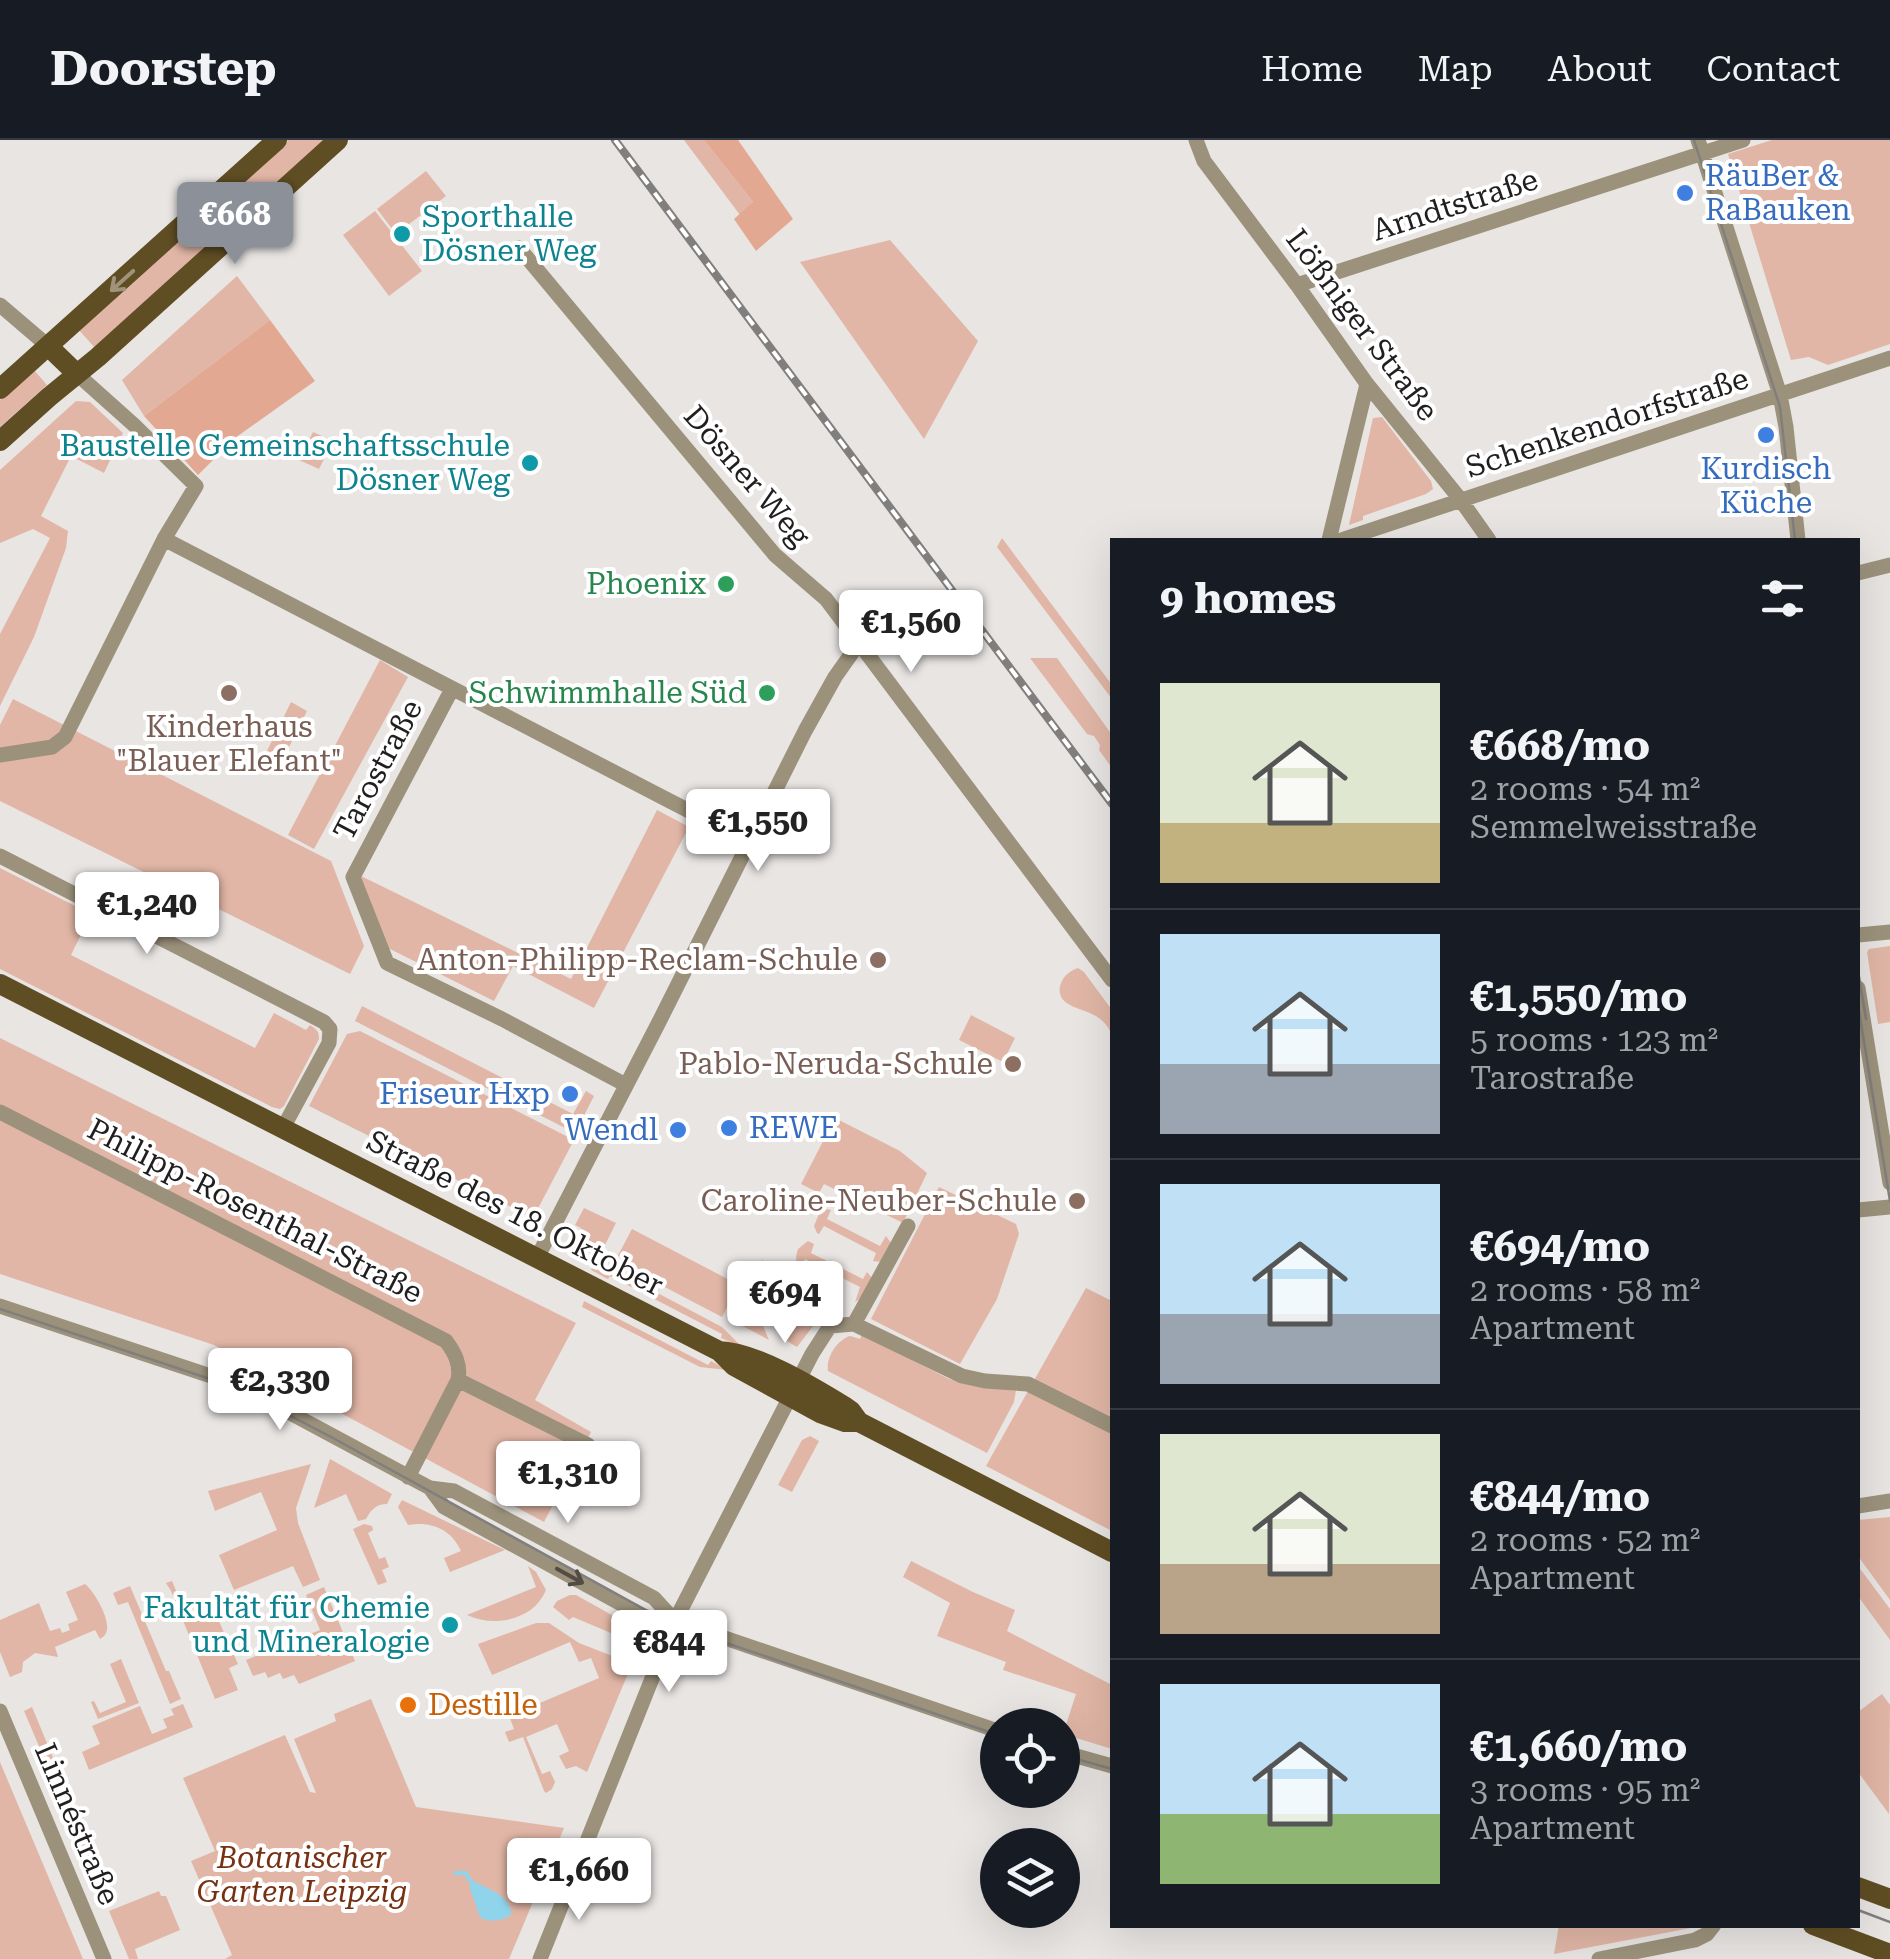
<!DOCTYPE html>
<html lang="en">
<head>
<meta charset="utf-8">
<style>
  :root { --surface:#171b24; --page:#20242c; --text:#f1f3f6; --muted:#9ea1a6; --line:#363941; --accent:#8c9099 }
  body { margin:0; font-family:"Roboto Serif",serif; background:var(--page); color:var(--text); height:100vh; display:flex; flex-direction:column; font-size:38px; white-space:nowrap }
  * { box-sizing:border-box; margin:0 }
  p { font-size:32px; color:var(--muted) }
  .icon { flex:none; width:55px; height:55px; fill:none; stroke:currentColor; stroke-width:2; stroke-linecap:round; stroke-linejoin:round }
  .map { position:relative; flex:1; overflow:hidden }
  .panel { position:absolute; left:1110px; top:398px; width:750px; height:1390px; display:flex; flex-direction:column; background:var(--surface); border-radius:0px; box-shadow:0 10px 40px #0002 }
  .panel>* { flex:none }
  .tools { position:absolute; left:980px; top:1568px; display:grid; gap:20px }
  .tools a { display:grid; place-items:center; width:100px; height:100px; border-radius:50%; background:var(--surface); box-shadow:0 10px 40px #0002; font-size:50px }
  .price { position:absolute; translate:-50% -85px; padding:0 22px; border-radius:10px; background:#fff; color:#222; font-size:32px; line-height:65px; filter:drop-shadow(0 2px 5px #0008) }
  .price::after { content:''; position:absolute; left:50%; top:60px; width:30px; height:22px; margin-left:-15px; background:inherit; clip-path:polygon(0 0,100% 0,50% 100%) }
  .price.on { background:var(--accent); color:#fff }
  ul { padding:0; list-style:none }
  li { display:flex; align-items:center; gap:30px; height:250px; padding:0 50px }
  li+li { border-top:2px solid var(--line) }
  li span { display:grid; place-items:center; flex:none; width:280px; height:200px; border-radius:0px; color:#555 }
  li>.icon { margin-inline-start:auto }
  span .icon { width:120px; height:120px; fill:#fffc; stroke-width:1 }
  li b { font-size:42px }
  h2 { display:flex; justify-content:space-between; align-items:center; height:120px; padding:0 50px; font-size:42px }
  header { display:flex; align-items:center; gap:60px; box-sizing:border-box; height:140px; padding:0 50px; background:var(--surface); border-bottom:2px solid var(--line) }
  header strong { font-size:48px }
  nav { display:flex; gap:55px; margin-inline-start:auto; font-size:35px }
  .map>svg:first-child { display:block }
  .green { fill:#e1b6a6 }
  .forest { fill:#e2a892 }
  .water { fill:#90d4eb }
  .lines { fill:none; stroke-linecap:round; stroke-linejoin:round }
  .stream { stroke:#90d4eb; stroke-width:4 }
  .minor { stroke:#9c927c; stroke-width:15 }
  .major { stroke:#5f4d23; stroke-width:20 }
  .tram { stroke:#817f7e; stroke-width:2.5 }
  .rail-casing { stroke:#817f7e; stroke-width:8 }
  .rail { stroke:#fff; stroke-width:4; stroke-dasharray:11; stroke-linecap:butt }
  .oneway { stroke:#9f947b }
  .oneway2 { stroke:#524c44 }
  .shop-dot { fill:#3f7fe0; stroke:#fff; stroke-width:4 }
  .culture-dot { fill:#0f9aa8; stroke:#fff; stroke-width:4 }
  .leisure-dot { fill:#2e9e5b; stroke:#fff; stroke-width:4 }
  .education-dot { fill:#8d6e63; stroke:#fff; stroke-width:4 }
  .food-dot { fill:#e8710a; stroke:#fff; stroke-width:4 }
  .labels { text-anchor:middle; stroke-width:8; stroke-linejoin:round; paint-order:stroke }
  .shop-label { font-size:30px; fill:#366cbe; stroke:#fff; text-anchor:start }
  .street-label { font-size:30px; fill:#201e1e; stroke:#fff }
  .culture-label { font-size:30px; fill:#0d838f; stroke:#fff; text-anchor:end }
  .leisure-label { font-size:30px; fill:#27864d; stroke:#fff; text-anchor:end }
  .education-label { font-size:30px; fill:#785e54; stroke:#fff; text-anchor:end }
  .food-label { font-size:30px; fill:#c56008; stroke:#fff; text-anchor:start }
  .park-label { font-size:30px; font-style:italic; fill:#763113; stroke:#fff }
</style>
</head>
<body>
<header>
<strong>Doorstep</strong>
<nav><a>Home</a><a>Map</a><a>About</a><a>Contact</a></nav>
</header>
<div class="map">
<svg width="1890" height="1819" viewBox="0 0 1890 1819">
  <rect width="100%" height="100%" fill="#e8e5e3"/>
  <path class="green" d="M 288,0 L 327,0 L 96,209 L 78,189 Z
    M 684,0 L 704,0 L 753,62 L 740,75 Z
    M 1772,0 L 1890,0 L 1890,204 L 1828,225 L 1809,217 L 1791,220 L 1728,14 Z
    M 426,31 L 446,56 L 396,94 L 377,69 Z
    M 375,71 L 422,131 L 389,156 L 343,95 Z
    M 890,100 L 978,201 L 924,299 L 800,122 Z
    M 237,136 L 270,180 L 144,276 L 122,240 Z
    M 34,230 L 47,245 L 0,287 L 0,260 Z
    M 76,261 L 90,262 L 123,293 L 104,333 L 71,316 L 41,376 L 68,391 L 66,408 L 34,497 L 0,566 L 0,494 L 50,398 L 33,389 L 0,403 L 0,330 Z
    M 1382,277 L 1431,341 L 1433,349 L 1426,354 L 1363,376 L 1363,380 L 1349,385 L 1373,278 Z
    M 313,292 L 333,301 L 319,329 L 299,320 Z
    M 1002,398 L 1112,545 L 1112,559 L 997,407 Z
    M 1030,518 L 1057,518 L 1112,595 L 1112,628 L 1099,610 L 1100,605 L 1094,596 L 1087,594 Z
    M 380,520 L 408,537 L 314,709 L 288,695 Z
    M 13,559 L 331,721 L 364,806 L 350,834 L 0,661 L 0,585 Z
    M 291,562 L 307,571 L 281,623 L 265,615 Z
    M 657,670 L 689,687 L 594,868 L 513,826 L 494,861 L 388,808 L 358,740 L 361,736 L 571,839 Z
    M 0,728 L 91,774 L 71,815 L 255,908 L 274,873 L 306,890 L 310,885 C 316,889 319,891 319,899 L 284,966 L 280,969 L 272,967 L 0,829 Z
    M 1890,806 L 1890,882 L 1878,884 L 1867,812 L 1869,809 Z
    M 1078,828 L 1084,832 L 1112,870 L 1112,896 C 1109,887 1104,881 1096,876 C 1083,868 1056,867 1060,846 C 1063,836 1069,831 1078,828 Z
    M 362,866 L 573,974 L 586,951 L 594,956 L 575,993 L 355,881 Z
    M 971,875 L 1015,898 L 1003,922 L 959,900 Z
    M 360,891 L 574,1000 L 533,1078 L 309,966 L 347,894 Z
    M 0,898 L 576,1183 L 535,1260 L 591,1292 L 544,1382 L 214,1205 L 0,1134 Z
    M 835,978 L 900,1011 L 927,1033 L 903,1083 L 824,1044 L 819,1053 L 801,1044 Z
    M 939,1047 L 1016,1084 L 1019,1094 L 997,1159 L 960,1224 L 871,1179 Z
    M 584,1068 L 616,1083 L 602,1111 L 576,1098 L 581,1088 L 575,1085 Z
    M 826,1069 L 831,1070 L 827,1079 L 880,1106 L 886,1096 L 891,1103 L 881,1122 L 873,1121 L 876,1113 L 824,1086 L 819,1094 L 817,1093 L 814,1086 L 819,1074 Z
    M 632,1089 L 739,1145 L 722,1177 L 615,1121 Z
    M 808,1101 L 814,1104 L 811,1113 L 863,1139 L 867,1132 L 872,1138 L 864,1156 L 855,1162 L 860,1147 L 805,1119 L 801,1128 C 794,1122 796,1116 798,1109 Z
    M 595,1120 L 722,1187 L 742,1207 L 721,1198 L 722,1194 L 610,1136 L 608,1139 L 591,1130 Z
    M 762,1120 L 780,1130 L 776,1138 L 840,1169 L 823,1176 L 750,1143 Z
    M 748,1147 L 766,1193 L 769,1200 L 731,1180 Z
    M 1086,1148 L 1112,1161 L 1112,1391 L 986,1326 Z
    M 755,1151 L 817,1181 L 797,1207 C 776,1196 762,1173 755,1151 Z
    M 584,1161 L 708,1225 L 711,1221 L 727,1230 L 700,1227 L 582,1167 Z
    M 862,1194 L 949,1239 L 984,1248 L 1016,1250 L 1014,1262 L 987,1313 L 828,1231 C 826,1217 837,1200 850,1196 L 860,1199 Z
    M 810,1296 L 819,1301 L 792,1352 L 778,1345 L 802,1300 Z
    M 330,1319 L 392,1354 L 387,1364 C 376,1364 371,1370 366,1379 L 358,1381 L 346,1354 L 314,1368 Z
    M 311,1324 L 296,1368 L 298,1383 L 320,1440 L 303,1447 L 293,1426 L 234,1450 L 219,1415 L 277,1390 L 261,1352 L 215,1371 L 208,1351 Z
    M 402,1360 L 505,1410 L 450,1432 L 444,1418 L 461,1411 C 451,1389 431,1381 408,1385 L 398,1367 Z
    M 1890,1377 L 1890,1460 L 1858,1416 L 1858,1380 Z
    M 364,1384 L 372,1386 L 373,1390 L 368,1393 L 379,1419 L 385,1417 L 389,1427 L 382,1430 L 387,1442 L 378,1445 L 353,1389 Z
    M 911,1421 L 973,1452 L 1015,1470 L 1007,1491 L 1112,1545 L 1112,1609 L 1063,1594 L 1076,1554 L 1003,1530 L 1006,1522 L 937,1496 L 950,1463 L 903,1437 Z
    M 528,1426 L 536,1432 L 546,1450 C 534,1480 494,1488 467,1475 L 536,1447 Z
    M 1858,1426 L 1890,1469 L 1890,1500 L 1858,1456 Z
    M 172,1441 L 187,1477 C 199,1484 206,1477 218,1479 L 238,1524 L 229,1528 L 238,1550 L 215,1559 L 171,1451 L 166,1443 Z
    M 85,1444 C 94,1451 112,1481 106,1493 C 105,1496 102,1497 100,1499 L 95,1490 L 55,1507 L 58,1517 L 35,1513 L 23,1522 L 22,1532 L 10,1537 L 0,1512 L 0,1480 L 39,1463 L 50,1491 L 60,1488 L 62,1493 L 70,1490 L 68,1484 L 78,1480 L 66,1452 Z
    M 130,1446 L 166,1531 L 169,1531 L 181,1559 L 170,1564 L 128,1462 L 118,1465 L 113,1453 Z
    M 324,1447 L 355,1521 L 299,1544 L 294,1535 L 283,1539 L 280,1533 L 268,1538 L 265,1532 L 253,1536 L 246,1520 L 320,1490 L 306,1455 Z
    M 570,1455 L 576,1455 L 637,1489 L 641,1497 L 638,1509 L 624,1506 L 625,1499 L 573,1477 L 569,1480 L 553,1467 L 557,1461 Z
    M 536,1483 L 549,1483 L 579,1503 L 615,1517 L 617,1513 L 634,1519 L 587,1632 L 576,1626 L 566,1629 L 559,1616 L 569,1611 L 557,1584 L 526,1597 L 542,1634 L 550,1631 L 555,1642 L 552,1649 L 546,1653 L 544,1651 L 523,1597 L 509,1602 L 505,1592 L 514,1589 L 509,1576 L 599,1538 L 591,1518 L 579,1522 L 570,1502 L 492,1535 L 478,1504 Z
    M 121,1519 L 139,1563 L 98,1579 L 91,1562 L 94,1561 L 100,1573 L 126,1562 L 110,1524 Z
    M 1882,1554 L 1890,1565 L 1889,1674 L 1858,1632 L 1858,1572 Z
    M 371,1559 L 416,1667 L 564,1688 L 509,1819 L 225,1819 L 232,1815 L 191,1721 L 215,1711 L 183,1638 L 285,1595 L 310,1652 L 316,1653 L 294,1599 L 336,1581 L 334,1574 Z
    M 183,1564 L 193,1587 L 89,1630 L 82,1612 L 100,1604 L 92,1586 L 140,1566 L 152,1594 L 167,1588 L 163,1579 L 174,1575 L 171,1569 Z
    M 32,1567 L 109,1753 L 103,1756 L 24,1571 Z
    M 0,1622 L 83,1819 L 0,1819 Z
    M 159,1751 L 161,1756 L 166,1756 L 180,1790 L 135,1809 L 138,1819 L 129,1819 L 109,1771 Z
    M 1559,1785 L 1696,1785 L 1691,1788 L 1554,1814 Z"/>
  <path class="forest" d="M 704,0 L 738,0 L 793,79 L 756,111 L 734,79 L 753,62 Z
    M 270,180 L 315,241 L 235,298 L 198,335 L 144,276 Z"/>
  <path class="water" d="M 473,1741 C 488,1749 512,1756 511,1775 C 503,1781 489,1783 480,1777 L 470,1749 L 470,1744 Z"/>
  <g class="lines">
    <path class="stream" d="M 455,1733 L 465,1733 L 472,1743"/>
    <path class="minor" d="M 1196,0 L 1204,21 L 1297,145 L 1367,244 L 1460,359 L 1489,400
      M 1698,0 L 1780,255 L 1786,287 L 1798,400
      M 519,108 L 775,415 L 826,459 L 1112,840
      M 1297,145 L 1743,0
      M 0,165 L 48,206
      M 164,399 L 749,702
      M 1329,400 L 1367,244
      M 1341,400 L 1890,218
      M 1858,433 L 1890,425
      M 452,549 L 353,737 L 387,823 L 502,879 L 626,945
      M 0,615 L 52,607 L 65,597 L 164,399 L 196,346 L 134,285 L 77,234
      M 0,716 L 324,882 L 330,889 L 329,903 L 283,988
      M 1858,795 L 1890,792
      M 1858,848 L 1890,1043
      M 0,972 L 446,1201 C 455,1213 461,1225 458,1240 L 408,1337
      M 1858,1070 L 1890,1067
      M 537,1118 L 659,882 L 805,591 L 835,537 L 859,503
      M 0,1166 L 238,1245 L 430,1348 L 454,1351 L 654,1458 L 675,1481
      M 854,1184 L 908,1086
      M 458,1240 L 588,1305
      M 430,1348 L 444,1367 L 645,1477 L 675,1481 L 998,1591
      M 1858,1366 L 1890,1361
      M 0,1571 L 104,1819
      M 1062,1612 L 1112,1626
      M 540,1819 L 675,1481 L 812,1214 L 830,1186 L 854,1184 L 962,1236 L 985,1241 L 1028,1244 L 1112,1286
      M 1599,1819 L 1695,1800 L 1707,1794 L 1714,1785"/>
    <path class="major" d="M 48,206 L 77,234
      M 0,249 L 277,0
      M 0,301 L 49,257 L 98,217 L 338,0
      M 0,844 L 719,1211 L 734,1226 L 820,1273 L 845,1282 L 859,1282 L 1112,1412
      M 719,1211 C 755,1212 813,1247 844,1266 L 851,1271 L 859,1282
      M 1858,1747 L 1890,1759
      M 1813,1785 L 1890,1814"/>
    <path class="tram" d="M 1694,0 L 1780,267 L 1795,400
      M 1858,831 L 1866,879
      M 1858,865 L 1890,1061
      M 0,1169 L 237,1248 L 333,1298 L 673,1485 L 998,1595
      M 1062,1615 L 1112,1629
      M 1858,1770 L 1890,1782"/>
    <defs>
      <path id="rail" d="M 615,0 L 1112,664"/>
    </defs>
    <use href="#rail" class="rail-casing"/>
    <use href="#rail" class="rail"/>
  </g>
  <defs><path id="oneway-shaft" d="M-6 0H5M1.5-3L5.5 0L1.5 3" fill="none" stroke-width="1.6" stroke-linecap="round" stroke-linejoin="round" transform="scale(2.5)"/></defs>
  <use class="oneway" href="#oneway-shaft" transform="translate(122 141) rotate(138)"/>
  <use class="oneway2" href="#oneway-shaft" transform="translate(570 1436) rotate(29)"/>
  <g class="shop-dot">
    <circle cx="1685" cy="53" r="10"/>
    <circle cx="1766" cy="295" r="10"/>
    <circle cx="570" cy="954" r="10"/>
    <circle cx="729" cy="988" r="10"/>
    <circle cx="678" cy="990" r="10"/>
  </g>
  <g class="culture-dot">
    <circle cx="402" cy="94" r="10"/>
    <circle cx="530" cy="323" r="10"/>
    <circle cx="450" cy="1485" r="10"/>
  </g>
  <g class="leisure-dot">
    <circle cx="726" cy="444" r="10"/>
    <circle cx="767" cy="553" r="10"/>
  </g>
  <g class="education-dot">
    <circle cx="229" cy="553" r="10"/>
    <circle cx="878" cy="820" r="10"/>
    <circle cx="1013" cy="924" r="10"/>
    <circle cx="1077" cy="1061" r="10"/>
  </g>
  <circle class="food-dot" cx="408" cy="1565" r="10"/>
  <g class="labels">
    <g class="shop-label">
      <text x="1705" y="46">RäuBer &amp;<tspan x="1705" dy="34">RaBauken</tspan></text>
      <text x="1766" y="339" text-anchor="middle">Kurdisch<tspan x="1766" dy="34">Küche</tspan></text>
      <text x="550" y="964" text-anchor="end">Friseur Hxp</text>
      <text x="749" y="998">REWE</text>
      <text x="658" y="1000" text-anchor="end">Wendl</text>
    </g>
    <g class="street-label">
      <text transform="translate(1455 65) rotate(-18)" y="10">Arndtstraße</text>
      <text transform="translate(1362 185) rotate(53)" y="10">Lößniger Straße</text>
      <text transform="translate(1607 283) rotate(-18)" y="10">Schenkendorfstraße</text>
      <text transform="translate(747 336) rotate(49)" y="10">Dösner Weg</text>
      <text transform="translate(378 630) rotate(-62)" y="10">Tarostraße</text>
      <text transform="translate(255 1071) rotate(27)" y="10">Philipp-Rosenthal-Straße</text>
      <text transform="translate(515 1073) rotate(27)" y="10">Straße des 18. Oktober</text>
      <text transform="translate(77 1684) rotate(67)" y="10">Linnéstraße</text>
    </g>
    <g class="culture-label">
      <text x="422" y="87" text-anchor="start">Sporthalle<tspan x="422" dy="34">Dösner Weg</tspan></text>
      <text x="510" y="316">Baustelle Gemeinschaftsschule<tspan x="510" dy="34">Dösner Weg</tspan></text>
      <text x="430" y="1478">Fakultät für Chemie<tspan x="430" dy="34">und Mineralogie</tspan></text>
    </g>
    <g class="leisure-label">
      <text x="706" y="454">Phoenix</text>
      <text x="747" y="563">Schwimmhalle Süd</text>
    </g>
    <g class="education-label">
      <text x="229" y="597" text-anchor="middle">Kinderhaus<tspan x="229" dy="34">"Blauer Elefant"</tspan></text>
      <text x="858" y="830">Anton-Philipp-Reclam-Schule</text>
      <text x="993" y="934">Pablo-Neruda-Schule</text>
      <text x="1057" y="1071">Caroline-Neuber-Schule</text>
    </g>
    <g class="food-label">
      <text x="428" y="1575">Destille</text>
    </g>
    <g class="park-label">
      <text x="302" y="1728">Botanischer<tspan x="302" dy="34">Garten Leipzig</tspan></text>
    </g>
  </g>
</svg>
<div class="tools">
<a><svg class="icon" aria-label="locate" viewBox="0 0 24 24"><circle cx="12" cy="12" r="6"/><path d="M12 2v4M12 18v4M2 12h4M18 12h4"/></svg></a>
<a><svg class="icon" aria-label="layers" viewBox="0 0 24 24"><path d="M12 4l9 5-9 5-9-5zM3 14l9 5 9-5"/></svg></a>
</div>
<b class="price on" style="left:235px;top:127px">€668</b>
<b class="price" style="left:911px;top:535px">€1,560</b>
<b class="price" style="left:758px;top:734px">€1,550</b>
<b class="price" style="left:147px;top:817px">€1,240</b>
<b class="price" style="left:785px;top:1206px">€694</b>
<b class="price" style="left:280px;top:1293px">€2,330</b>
<b class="price" style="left:568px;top:1386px">€1,310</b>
<b class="price" style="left:669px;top:1555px">€844</b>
<b class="price" style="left:579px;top:1783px">€1,660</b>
<section class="panel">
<h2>9 homes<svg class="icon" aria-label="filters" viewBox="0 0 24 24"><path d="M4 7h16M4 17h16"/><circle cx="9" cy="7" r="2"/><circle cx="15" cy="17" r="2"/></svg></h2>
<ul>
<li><span style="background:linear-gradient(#dfe7d0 70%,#c2b280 0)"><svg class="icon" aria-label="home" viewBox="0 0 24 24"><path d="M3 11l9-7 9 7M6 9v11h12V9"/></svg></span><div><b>€668/mo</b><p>2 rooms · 54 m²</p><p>Semmelweisstraße</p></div></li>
<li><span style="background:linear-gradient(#bfe0f5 65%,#9aa5b1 0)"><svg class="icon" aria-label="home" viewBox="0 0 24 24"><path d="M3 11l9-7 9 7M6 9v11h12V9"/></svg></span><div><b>€1,550/mo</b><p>5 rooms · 123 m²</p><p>Tarostraße</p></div></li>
<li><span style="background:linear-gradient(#bfe0f5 65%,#9aa5b1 0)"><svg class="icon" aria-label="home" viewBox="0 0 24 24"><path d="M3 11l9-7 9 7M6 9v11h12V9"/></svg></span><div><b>€694/mo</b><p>2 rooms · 58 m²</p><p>Apartment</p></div></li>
<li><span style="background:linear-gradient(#dfe7d0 65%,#b9a48a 0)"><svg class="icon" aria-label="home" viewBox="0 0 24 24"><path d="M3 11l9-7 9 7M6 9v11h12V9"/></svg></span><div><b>€844/mo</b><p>2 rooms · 52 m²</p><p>Apartment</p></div></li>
<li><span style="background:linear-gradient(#bfe0f5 65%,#8fb573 0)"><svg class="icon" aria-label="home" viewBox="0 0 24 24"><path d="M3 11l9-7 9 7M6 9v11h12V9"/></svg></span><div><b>€1,660/mo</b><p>3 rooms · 95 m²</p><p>Apartment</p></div></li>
</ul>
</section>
</div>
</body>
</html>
